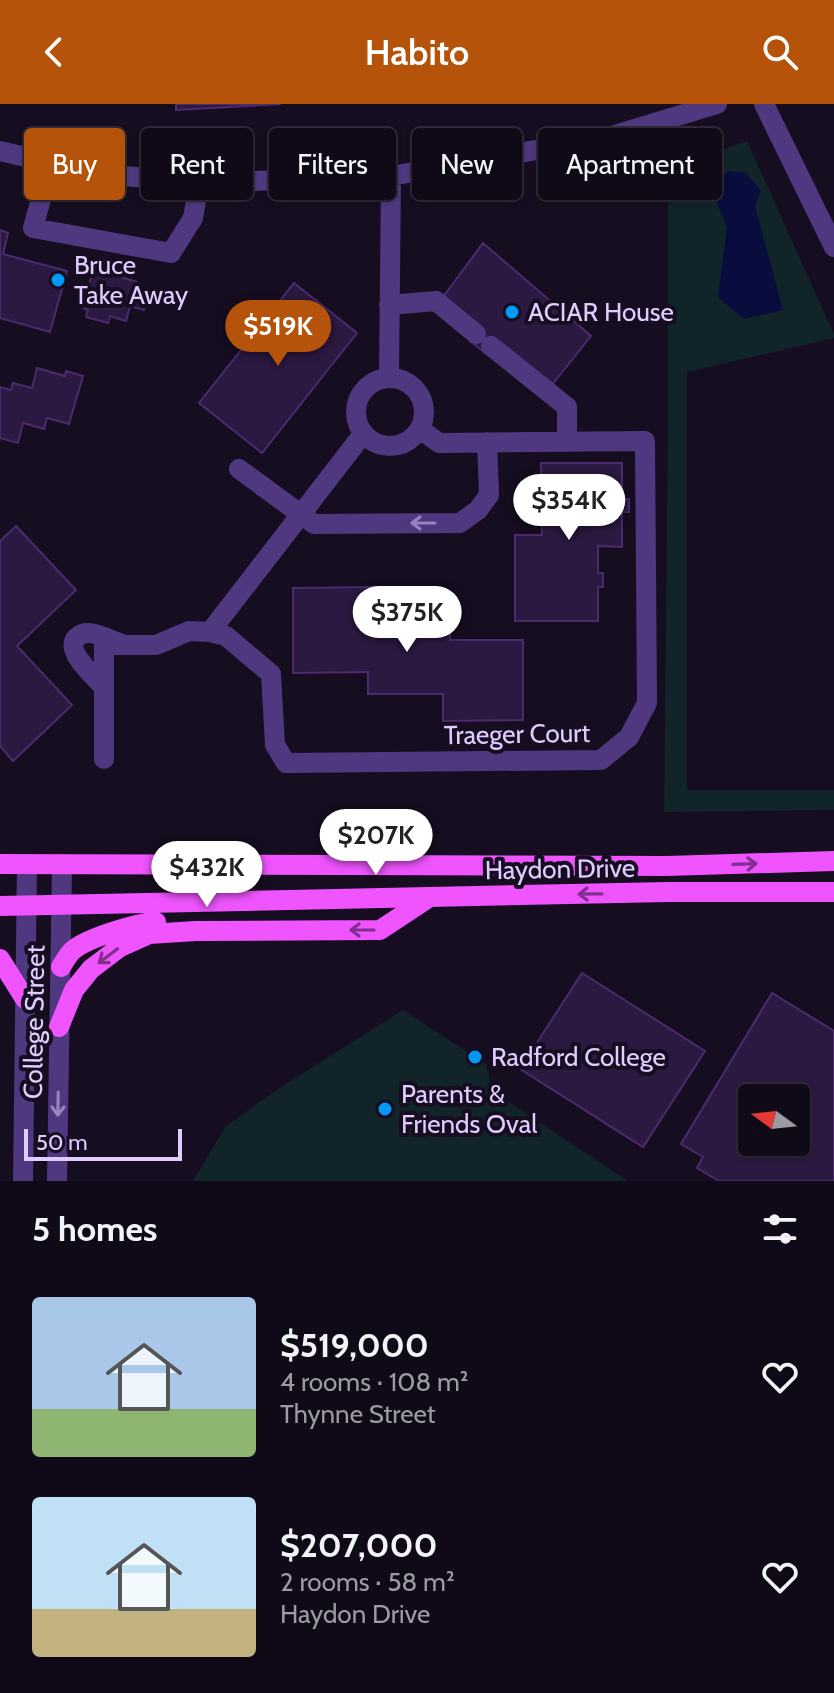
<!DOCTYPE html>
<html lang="en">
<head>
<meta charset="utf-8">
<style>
  :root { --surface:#100a18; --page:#191321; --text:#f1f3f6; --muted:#9c9aa2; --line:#302b37; --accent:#b45309 }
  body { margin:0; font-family:Cabin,sans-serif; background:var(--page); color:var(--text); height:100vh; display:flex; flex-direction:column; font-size:30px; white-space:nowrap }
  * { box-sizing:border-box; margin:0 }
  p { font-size:26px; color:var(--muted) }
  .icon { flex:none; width:44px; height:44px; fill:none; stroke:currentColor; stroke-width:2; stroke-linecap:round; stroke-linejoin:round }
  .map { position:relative; height:1077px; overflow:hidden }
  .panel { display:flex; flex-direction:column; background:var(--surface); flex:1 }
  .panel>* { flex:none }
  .top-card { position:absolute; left:24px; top:24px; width:786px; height:72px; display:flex; gap:16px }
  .needle { width:52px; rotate:285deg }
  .tools { position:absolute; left:738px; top:980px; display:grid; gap:16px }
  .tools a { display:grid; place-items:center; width:72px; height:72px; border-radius:8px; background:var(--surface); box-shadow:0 2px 6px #0004,0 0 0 2px var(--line); font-size:40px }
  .scale { position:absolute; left:24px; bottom:20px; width:158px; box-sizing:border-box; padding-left:8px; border:4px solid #e0ccff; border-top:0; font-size:22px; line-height:28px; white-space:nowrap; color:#e0ccff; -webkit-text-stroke:6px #160d20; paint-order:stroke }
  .price { position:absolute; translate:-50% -68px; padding:0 18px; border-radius:28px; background:#fff; color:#222; font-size:26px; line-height:52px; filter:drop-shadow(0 2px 4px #0008) }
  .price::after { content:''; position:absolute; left:50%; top:48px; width:24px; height:18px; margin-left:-12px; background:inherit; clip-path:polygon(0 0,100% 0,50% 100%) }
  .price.on { background:var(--accent); color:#fff }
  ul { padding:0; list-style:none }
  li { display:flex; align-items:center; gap:24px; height:200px; padding:0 32px }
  li span { display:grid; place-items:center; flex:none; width:224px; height:160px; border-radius:8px; color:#555 }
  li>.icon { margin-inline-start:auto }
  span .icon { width:96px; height:96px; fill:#fffc; stroke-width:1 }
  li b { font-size:34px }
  h2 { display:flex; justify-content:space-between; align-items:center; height:96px; padding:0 32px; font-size:34px }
  .chip { padding:0 28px; border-radius:8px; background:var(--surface); box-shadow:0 2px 6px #0004,0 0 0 2px var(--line); font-size:28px; line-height:72px }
  .chip.on { background:var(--accent); color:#fff }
  header { display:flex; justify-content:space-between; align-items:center; height:104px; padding:0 32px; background:var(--accent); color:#fff; font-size:36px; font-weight:600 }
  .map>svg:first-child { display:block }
  .green { fill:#10242a }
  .water { fill:#090d3d }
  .building { fill:#2c1941; stroke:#4b2b6d; stroke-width:2; fill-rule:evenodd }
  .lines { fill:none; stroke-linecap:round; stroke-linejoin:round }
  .minor { stroke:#4f387f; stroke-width:20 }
  .major { stroke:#ef54fe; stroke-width:20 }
  .oneway { stroke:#9882bf }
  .oneway2 { stroke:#82308f }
  .poi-dot { fill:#0198f6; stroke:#160d20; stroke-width:3 }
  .labels { text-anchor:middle; stroke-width:8; stroke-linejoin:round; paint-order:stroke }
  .poi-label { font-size:26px; fill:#e0ccff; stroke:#160d20; text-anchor:start }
  .street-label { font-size:26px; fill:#e0ccff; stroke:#160d20 }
</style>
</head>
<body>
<header><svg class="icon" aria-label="back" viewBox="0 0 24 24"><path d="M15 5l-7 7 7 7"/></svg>Habito<svg class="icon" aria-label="search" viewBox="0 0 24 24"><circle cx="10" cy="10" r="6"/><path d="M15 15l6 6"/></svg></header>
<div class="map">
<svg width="834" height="1077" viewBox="0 0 834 1077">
  <rect width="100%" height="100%" fill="#160d20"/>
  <path class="green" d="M 747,37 L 834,230 L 834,234 L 687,268 L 687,686 L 834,686 L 834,706 L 664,708 L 668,320 L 668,65 Z
    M 403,906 L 486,960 L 492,987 L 628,1077 L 193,1077 L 225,1023 L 281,983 Z"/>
  <path class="water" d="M 729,67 L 746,69 L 761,87 L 755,102 L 783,206 L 744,215 L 718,193 L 727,123 L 710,82 Z"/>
  <path class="building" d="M 176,0 L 281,0 L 176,6 Z
    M 0,126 L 8,129 L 3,150 L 67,167 L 50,228 L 0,214 Z
    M 483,139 L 591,232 L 551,282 L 485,249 L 470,237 L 443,193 Z
    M 103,154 L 125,161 L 121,173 L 137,178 L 135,188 L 148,192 L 144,206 L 130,202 L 126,217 L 110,212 L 108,219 L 86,213 L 88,206 L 83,204 L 95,158 L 102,159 Z
    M 294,179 L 357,229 L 262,349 L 199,299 Z
    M 37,264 L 65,272 L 66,267 L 83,272 L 69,320 L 47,314 L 44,325 L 23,319 L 18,339 L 0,334 L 0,283 L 11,286 L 13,279 L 32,284 Z
    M 541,359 L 622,359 L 622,395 L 629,395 L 629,408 L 622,408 L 622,443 L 598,442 L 598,469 L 603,469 L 603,483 L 598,483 L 598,517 L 515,517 L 515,431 L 542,431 Z
    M 16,422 L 76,486 L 17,542 L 72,601 L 13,657 L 0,642 L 0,437 Z
    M 375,483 L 375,508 L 450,507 L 450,536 L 523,536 L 523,616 L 443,617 L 443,590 L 368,590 L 368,568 L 293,569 L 293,484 Z
    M 582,869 L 705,947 L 643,1043 L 520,965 Z
    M 772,889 L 834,927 L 834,1077 L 719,1077 L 697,1064 L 703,1053 L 681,1040 ZM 752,994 L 796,994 L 796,1038 L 752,1038 Z"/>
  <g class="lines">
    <path class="minor" d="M 764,0 L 834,143
      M 0,47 L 51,59 L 114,71 L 199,79 L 391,72 L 608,33 L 717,0
      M 51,59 L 33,124 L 171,149 L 193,114 L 199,79
      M 389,201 L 436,197 L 476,230
      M 491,242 L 567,303 L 567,338
      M 389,273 L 391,72
      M356 308a34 34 0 1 1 68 0a34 34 0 1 1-68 0Z
      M 239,365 L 314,420 L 460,419 L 478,406 L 489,391 L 487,338
      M 210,528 L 363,330
      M 104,583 C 95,573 65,548 76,534 C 79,531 84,529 88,529 C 98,529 110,536 120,539
      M 104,655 L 104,541 L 156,541 L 189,527 L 210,528 L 226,532 L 271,570 L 275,641 L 286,659 L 601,656 L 629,633 L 647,599 L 645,337 L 439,339 L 420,325
      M 23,1077 L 27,760
      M 57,1077 L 62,760"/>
    <path class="major" d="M 0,760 L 667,762 L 834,757
      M 0,802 L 668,788 L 834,788
      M 0,855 L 25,895
      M 61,863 C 64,858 68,851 72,847 C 86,834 137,819 156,818
      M 59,923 L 74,886 L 91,865 L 120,843 L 149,830 L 196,827 L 380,826 L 430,793"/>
  </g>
  <defs><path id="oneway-shaft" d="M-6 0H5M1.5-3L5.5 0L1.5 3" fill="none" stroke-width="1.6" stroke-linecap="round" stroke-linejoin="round" transform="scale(2)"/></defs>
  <g class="oneway">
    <use href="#oneway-shaft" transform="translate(423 419) rotate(180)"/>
    <use href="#oneway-shaft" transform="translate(58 1000) rotate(91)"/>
  </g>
  <g class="oneway2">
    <use href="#oneway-shaft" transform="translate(745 760) rotate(-2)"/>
    <use href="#oneway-shaft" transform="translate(590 790) rotate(179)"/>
    <use href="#oneway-shaft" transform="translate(362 826) rotate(180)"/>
    <use href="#oneway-shaft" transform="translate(108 852) rotate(143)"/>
  </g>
  <g class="poi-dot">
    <circle cx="58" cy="176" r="8"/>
    <circle cx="512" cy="208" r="8"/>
    <circle cx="475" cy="953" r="8"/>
    <circle cx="385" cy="1005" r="8"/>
  </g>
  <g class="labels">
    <g class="poi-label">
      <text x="74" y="170">Bruce<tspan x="74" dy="30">Take Away</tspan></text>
      <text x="528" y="217">ACIAR House</text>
      <text x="491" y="962">Radford College</text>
      <text x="401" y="999">Parents &amp;<tspan x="401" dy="30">Friends Oval</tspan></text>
    </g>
    <g class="street-label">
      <text transform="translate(517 630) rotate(-1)" y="9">Traeger Court</text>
      <text transform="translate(560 765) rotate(-1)" y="9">Haydon Drive</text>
      <text transform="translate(34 918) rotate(-89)" y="9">College Street</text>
    </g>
  </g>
</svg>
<div class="tools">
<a><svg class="needle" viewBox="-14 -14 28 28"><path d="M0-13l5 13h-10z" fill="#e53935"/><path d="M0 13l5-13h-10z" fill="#9c9aa2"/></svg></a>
</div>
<div class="scale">50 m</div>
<b class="price on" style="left:278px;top:264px">$519K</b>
<b class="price" style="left:569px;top:438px">$354K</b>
<b class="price" style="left:407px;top:550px">$375K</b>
<b class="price" style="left:376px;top:773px">$207K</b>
<b class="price" style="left:207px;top:805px">$432K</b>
<div class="top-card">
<a class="chip on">Buy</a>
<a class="chip">Rent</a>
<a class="chip">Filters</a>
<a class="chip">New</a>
<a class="chip">Apartment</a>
</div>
</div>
<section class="panel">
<h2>5 homes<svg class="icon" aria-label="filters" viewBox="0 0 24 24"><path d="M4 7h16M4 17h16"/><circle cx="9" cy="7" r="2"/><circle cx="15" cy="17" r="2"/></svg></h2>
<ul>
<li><span style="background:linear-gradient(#a9c7e8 70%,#8fb573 0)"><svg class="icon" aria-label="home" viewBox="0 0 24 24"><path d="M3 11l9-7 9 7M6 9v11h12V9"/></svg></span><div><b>$519,000</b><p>4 rooms · 108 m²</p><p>Thynne Street</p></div><svg class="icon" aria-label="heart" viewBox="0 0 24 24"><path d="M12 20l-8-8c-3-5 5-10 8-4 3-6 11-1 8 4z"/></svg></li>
<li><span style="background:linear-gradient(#bfe0f5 70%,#c2b280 0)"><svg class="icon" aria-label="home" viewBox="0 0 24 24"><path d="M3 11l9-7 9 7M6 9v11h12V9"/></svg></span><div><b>$207,000</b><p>2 rooms · 58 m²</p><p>Haydon Drive</p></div><svg class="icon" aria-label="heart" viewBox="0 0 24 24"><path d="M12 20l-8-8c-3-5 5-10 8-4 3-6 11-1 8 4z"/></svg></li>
</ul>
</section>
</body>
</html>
